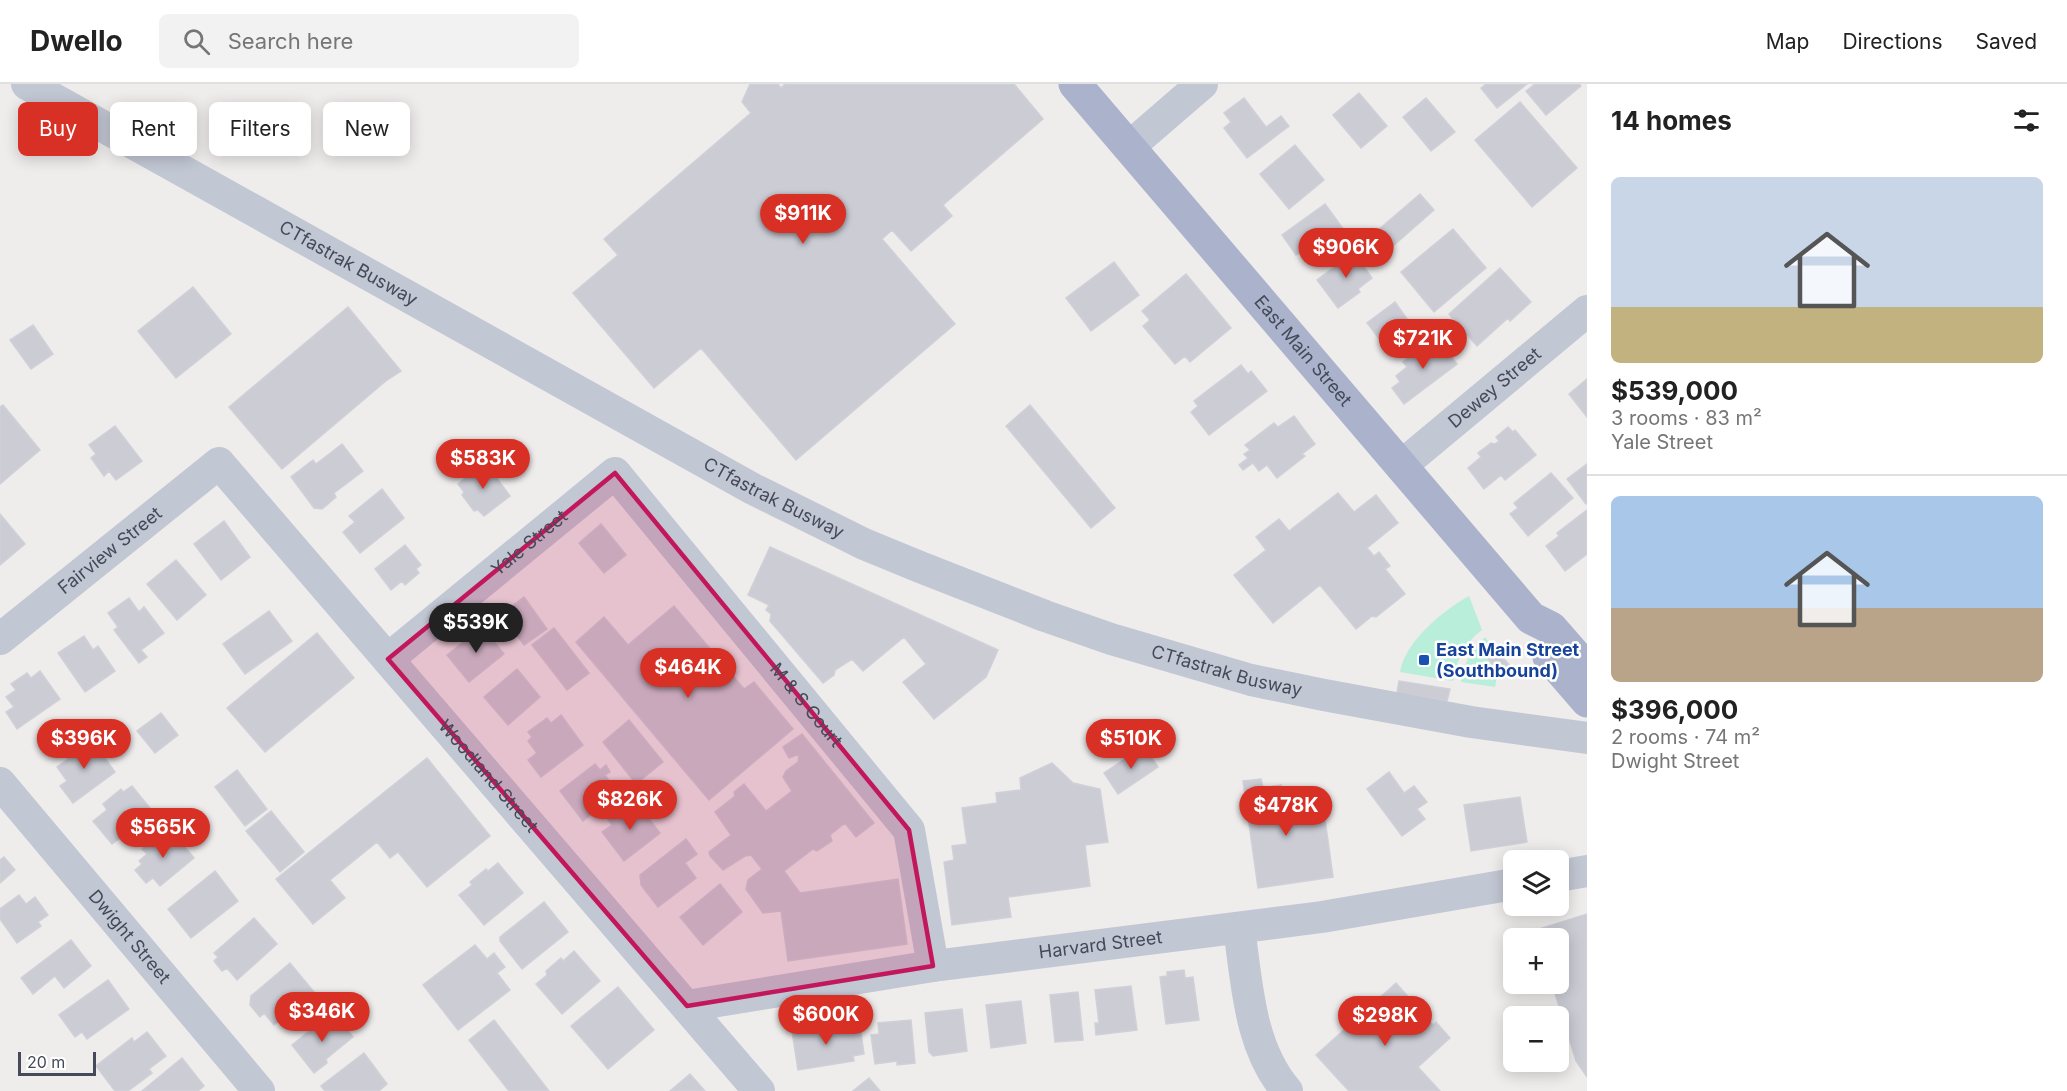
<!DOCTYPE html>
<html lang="en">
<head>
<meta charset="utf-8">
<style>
  :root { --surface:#fff; --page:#f2f2f2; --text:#222; --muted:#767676; --line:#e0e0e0; --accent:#d93025 }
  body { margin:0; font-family:Inter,sans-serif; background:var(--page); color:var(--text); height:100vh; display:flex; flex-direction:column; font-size:22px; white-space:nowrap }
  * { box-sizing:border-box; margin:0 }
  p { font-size:20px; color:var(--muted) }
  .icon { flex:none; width:33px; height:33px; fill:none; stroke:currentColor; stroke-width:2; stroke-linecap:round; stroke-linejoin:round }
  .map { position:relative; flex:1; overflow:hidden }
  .side { display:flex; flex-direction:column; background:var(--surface); width:480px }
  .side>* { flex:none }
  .top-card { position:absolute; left:18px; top:18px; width:570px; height:54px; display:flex; gap:12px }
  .fabs { position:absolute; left:1503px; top:766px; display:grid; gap:12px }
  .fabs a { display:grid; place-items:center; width:66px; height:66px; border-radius:9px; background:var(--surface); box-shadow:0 3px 15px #0003; font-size:30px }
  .scale { position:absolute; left:18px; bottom:15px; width:78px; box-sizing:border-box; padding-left:6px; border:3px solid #444a59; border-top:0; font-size:16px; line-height:21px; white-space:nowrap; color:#444a59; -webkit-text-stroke:4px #fff; paint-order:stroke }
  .price { position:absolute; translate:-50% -51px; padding:0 14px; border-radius:21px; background:var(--accent); color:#fff; font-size:20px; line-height:39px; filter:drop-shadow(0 2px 3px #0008) }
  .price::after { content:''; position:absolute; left:50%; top:36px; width:18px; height:14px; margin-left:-9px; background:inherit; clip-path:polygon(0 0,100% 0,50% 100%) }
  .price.active { background:#222; color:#fff }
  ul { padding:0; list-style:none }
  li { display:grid; align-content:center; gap:12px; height:318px; padding:0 24px }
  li+li { border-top:2px solid var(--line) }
  li span { display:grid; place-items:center; height:186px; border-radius:9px; color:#555 }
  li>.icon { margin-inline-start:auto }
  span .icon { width:108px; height:108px; fill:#fffc; stroke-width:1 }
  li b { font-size:26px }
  h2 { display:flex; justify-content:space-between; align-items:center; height:72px; padding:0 24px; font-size:26px }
  .chip { padding:0 21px; border-radius:9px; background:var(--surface); box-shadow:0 3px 15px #0003; font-size:21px; line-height:54px }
  .chip.active { background:var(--accent); color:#fff }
  header { display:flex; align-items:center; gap:36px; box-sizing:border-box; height:84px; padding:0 30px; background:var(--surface); border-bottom:2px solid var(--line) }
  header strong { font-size:28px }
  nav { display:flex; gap:33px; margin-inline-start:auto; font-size:21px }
  .search { width:420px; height:54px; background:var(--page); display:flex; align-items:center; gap:15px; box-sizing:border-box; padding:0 21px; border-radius:9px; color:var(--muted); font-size:22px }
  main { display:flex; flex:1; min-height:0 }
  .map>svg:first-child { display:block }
  .green { fill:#b8eeda }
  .building { fill:#cbccd4; stroke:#d0d0d8; stroke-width:1.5 }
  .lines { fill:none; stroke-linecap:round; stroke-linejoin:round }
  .minor { stroke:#c2c7d4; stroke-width:32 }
  .major { stroke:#abb3cc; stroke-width:33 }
  .marked { fill:#c2185b; fill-opacity:0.2; stroke:#c2185b; stroke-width:4.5; stroke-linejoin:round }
  .transit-dot { fill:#1a4fb4; stroke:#fff; stroke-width:2 }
  .labels { text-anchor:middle; stroke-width:5; stroke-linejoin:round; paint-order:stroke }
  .street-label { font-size:18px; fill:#444a59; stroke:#fff }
  .transit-label { font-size:18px; font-weight:bold; fill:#164399; stroke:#fff; text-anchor:start }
</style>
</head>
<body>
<header>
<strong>Dwello</strong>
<div class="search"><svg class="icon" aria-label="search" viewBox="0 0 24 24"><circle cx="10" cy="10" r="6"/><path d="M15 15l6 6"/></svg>Search here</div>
<nav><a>Map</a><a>Directions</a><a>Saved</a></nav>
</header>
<main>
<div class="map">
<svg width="1587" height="1007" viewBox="0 0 1587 1007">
  <rect width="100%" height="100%" fill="#efecec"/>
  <path class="green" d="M 1469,512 L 1482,546 C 1465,558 1456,577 1453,597 L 1400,588 C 1405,557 1444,526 1469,512 Z
    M 1485,553 L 1493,564 L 1486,572 L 1498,587 L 1495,603 L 1461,598 C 1462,581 1473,565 1485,553 Z"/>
  <path class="building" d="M 750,0 L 778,0 L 781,4 L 785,0 L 1014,0 L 1043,35 L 943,121 L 952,132 L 911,167 L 892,146 L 882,155 L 955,240 L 796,376 L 701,264 L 654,304 L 573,209 L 618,171 L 604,155 L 751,29 L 742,18 Z
    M 1486,0 L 1527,0 L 1497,24 L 1481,4 Z
    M 1535,0 L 1579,0 L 1581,2 L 1546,31 L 1526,7 Z
    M 1359,9 L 1387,42 L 1361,64 L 1333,31 Z
    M 1244,14 L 1266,43 L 1281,32 L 1289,42 L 1247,74 L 1224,44 L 1231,38 L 1224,29 Z
    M 1426,14 L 1455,48 L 1431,67 L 1403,33 Z
    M 1520,18 L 1577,84 L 1532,123 L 1475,56 Z
    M 1295,61 L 1324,96 L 1289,125 L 1260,90 Z
    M 1420,110 L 1434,126 L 1392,163 L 1378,146 Z
    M 1325,120 L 1347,150 L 1311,176 L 1304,166 L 1296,171 L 1282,151 Z
    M 1453,145 L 1486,184 L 1434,228 L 1401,188 Z
    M 1360,164 L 1367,173 L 1361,178 L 1372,194 L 1358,205 L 1360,208 L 1338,224 L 1317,196 Z
    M 1114,178 L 1139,211 L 1091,247 L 1066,214 Z
    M 1500,184 L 1531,218 L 1510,237 L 1508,234 L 1477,262 L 1449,230 Z
    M 1186,190 L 1231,244 L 1190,278 L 1185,272 L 1175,280 L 1143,242 L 1150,236 L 1142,227 Z
    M 193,203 L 231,250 L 176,294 L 138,247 Z
    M 1395,218 L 1410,239 L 1383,260 L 1367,239 Z
    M 348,223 L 401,287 L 387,296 L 282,385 L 229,323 Z
    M 33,241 L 53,270 L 31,285 L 10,256 Z
    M 1436,253 L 1457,280 L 1404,320 L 1392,304 L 1400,298 L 1396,292 L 1407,283 L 1403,278 Z
    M 1241,281 L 1248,290 L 1251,287 L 1267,307 L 1209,351 L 1191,328 L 1198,322 L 1194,317 Z
    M 1587,295 L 1587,333 L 1569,310 Z
    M 3,321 L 40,366 L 0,400 L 0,323 Z
    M 1030,321 L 1115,424 L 1091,444 L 1006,342 Z
    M 1294,332 L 1315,360 L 1302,370 L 1305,372 L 1277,394 L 1267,381 L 1259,387 L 1253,379 L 1243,386 L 1239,381 L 1248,374 L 1244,370 L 1250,366 L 1245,361 L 1274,339 L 1278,343 Z
    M 115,342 L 142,377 L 116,396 L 109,387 L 104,392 L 91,374 L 96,370 L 89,361 Z
    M 1508,343 L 1513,348 L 1515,346 L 1536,371 L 1505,396 L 1501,391 L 1484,405 L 1468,384 L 1481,373 L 1478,369 L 1491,359 L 1495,360 L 1499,357 L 1496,353 Z
    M 342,360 L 363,387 L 334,409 L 336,413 L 322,425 L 314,424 L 291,393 L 313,376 L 316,380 Z
    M 485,378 L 510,412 L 484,432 L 478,426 L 474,427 L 462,411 L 464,408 L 458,400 Z
    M 1587,380 L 1587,419 L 1586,420 L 1567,395 Z
    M 1551,389 L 1573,414 L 1528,452 L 1510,430 L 1518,424 L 1514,419 Z
    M 382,405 L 404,434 L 360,469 L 343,448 L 355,438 L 349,432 Z
    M 1338,409 L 1354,428 L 1376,411 L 1398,439 L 1367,464 L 1374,472 L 1379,468 L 1390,482 L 1385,485 L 1405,510 L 1376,533 L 1372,532 L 1356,545 L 1320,501 L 1273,539 L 1234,491 L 1266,466 L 1256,453 L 1279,435 L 1289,447 Z
    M 1587,426 L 1587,470 L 1565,487 L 1546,462 L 1559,452 L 1557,449 Z
    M 0,430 L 25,460 L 0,481 Z
    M 224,437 L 250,473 L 221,496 L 194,460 Z
    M 601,440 L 626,471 L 604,489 L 579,459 Z
    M 405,461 L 421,481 L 416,485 L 419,489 L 405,501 L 402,497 L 391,506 L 375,485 Z
    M 770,463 L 998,566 L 986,593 L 934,635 L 903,598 L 926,580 L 904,553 L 863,587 L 852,575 L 835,586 L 834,591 L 823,599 L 770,537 L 771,530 L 766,526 L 769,521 L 748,511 Z
    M 176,476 L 206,511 L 177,536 L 147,500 Z
    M 524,513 L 547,545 L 524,561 L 501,530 Z
    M 129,514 L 139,528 L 144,523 L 164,549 L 141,566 L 147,573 L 139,579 L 114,546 L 118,543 L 108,529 Z
    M 674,522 L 744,605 L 754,598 L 793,645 L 709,716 L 576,558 L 604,533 L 628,561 Z
    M 269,527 L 292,557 L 245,590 L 223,560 Z
    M 482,543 L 504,570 L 469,598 L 447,571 Z
    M 554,544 L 589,589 L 567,606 L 532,561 Z
    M 317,549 L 354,594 L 265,668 L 227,624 Z
    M 84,552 L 93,566 L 98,562 L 115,587 L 85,608 L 58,569 Z
    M 1495,564 L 1510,582 L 1500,590 L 1486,572 Z
    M 517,585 L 540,613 L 508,641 L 484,613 Z
    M 40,587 L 60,615 L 17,645 L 6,628 L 14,623 L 6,613 L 16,606 L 11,600 L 27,589 L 31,594 Z
    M 1399,597 L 1450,605 L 1447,617 L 1397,609 Z
    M 161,629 L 178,651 L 155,669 L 137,647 Z
    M 561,631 L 583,661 L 541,693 L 528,676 L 537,669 L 528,657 L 532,653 L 528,648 L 547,634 L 551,639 Z
    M 629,636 L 663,678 L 636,700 L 603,658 Z
    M 802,650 L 874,739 L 856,753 L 845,739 L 830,751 L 832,757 L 817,767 L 813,765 L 784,787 L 800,809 L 898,795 L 907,860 L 788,877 L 781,827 L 763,829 L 746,805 L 748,796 L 762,785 L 751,771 L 745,772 L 723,786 L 710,772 L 709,768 L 731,751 L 715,728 L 735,712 L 734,708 L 744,700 L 766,727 L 792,707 L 783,693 L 786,687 L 798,678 L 799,670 L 789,674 L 783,663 Z
    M 93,657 L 115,688 L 73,719 L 60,702 L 67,697 L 57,683 L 68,675 L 65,670 L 81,658 L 85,663 Z
    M 1144,662 L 1158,683 L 1118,710 L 1104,689 Z
    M 427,674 L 490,752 L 427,803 L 398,768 L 390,774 L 377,758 L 330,796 L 345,814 L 313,840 L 276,795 Z
    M 1052,679 L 1073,699 L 1100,705 L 1108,758 L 1085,761 L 1090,802 L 1008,813 L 1011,833 L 952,841 L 944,778 L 954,776 L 952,762 L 967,760 L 962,724 L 997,719 L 996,709 L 1021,706 L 1020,694 Z
    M 595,680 L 600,686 L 606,681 L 610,688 L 605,691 L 618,709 L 583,737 L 560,707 Z
    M 237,686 L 267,725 L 245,742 L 215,703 Z
    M 1389,688 L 1404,709 L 1414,702 L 1427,718 L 1417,725 L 1425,735 L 1402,752 L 1367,705 Z
    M 1261,695 L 1263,704 L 1281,701 L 1283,712 L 1305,709 L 1307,724 L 1323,721 L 1333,793 L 1258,804 L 1243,697 Z
    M 132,702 L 154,729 L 122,756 L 119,755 L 112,760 L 93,737 L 107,726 L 103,720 L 121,705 L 123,708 Z
    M 1520,713 L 1527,758 L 1471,767 L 1464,721 Z
    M 637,719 L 660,749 L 624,777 L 602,748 L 612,741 L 606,733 L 622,721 L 626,727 Z
    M 271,727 L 304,768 L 280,788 L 246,747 Z
    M 173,749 L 194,774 L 160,802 L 153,794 L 146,799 L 135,786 L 142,780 L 139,777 L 147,770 L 142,765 L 161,750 L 165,756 Z
    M 686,755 L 697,770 L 685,779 L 696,794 L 658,823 L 641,801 L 640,791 Z
    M 4,773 L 15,786 L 0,799 L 0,776 Z
    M 498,779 L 523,809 L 484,841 L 459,811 L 472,801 L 470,798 L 486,785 L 488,787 Z
    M 215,787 L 238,817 L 191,854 L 168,825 Z
    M 720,800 L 742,828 L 703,861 L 680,833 Z
    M 19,811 L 26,820 L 35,813 L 48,831 L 38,838 L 41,842 L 17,859 L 0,835 L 0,825 Z
    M 544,818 L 568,848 L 522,885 L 500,857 L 500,853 Z
    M 1587,830 L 1587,993 L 1576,977 L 1552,900 L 1558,900 L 1558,855 L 1538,855 L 1536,846 Z
    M 254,834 L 277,860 L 237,896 L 227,884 L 222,887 L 214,877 L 218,873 L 214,869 Z
    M 71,856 L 91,882 L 64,904 L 55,892 L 33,910 L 21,894 Z
    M 475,861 L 487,875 L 494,869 L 505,883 L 497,889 L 510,906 L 458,946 L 423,901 Z
    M 574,867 L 600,897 L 562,930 L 536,900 L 547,891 L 546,887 L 561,874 L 563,877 Z
    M 290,879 L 314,908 L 274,941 L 264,929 L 260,933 L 250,921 L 251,912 Z
    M 1184,886 L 1185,894 L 1193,893 L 1199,936 L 1166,940 L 1160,893 L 1167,892 L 1167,888 Z
    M 108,896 L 129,925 L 87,955 L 82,948 L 75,953 L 59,931 Z
    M 1396,899 L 1433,941 L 1436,938 L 1450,954 L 1418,983 L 1440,1007 L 1349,1007 L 1316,971 Z
    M 1131,902 L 1137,946 L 1096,951 L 1095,939 L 1099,939 L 1095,906 Z
    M 618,903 L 654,946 L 608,985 L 571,942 Z
    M 1078,908 L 1083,956 L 1055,958 L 1050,911 Z
    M 1021,917 L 1026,959 L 991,964 L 986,921 Z
    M 962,925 L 967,967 L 933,972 L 929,968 L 925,929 Z
    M 337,933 L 353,953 L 326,975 L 327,979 L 314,989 L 292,961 L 325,934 L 329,939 Z
    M 494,936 L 549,1007 L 509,1007 L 469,956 Z
    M 911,936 L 915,979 L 897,981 L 897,977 L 875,980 L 871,951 L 879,950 L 878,939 Z
    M 848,938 L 850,951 L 861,949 L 864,970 L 853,972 L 854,977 L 798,986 L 792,947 Z
    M 147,948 L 166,972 L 149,985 L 152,989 L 128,1007 L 115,1007 L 96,982 L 132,954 L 134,958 Z
    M 364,969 L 387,1000 L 379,1007 L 325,1007 L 321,1002 Z
    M 182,974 L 204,1002 L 198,1007 L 142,1007 Z
    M 690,990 L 705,1007 L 670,1007 Z
    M 869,994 L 880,1007 L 853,1007 Z"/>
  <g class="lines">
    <g class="minor">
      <path id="s1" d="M 27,0 L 753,405 L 864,460 L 920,483 L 1045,532 L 1111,555 L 1251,596 L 1324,611 L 1471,638 L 1587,654"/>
      <path d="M 1129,63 L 1202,0"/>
      <path id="s2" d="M 1401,382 L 1587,227"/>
      <path id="s3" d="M 0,555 L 219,379 L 759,1007"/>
      <path id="s4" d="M 388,575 L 615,389 L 909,746 L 933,882"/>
      <path id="s5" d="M 0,699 L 259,1007"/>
      <path d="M 1558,792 L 1587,787"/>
      <path d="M 1239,844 C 1247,899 1249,963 1287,1007"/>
      <path id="s6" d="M 687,922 L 933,882 L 1322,833 L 1514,800"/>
    </g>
    <g class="major">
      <path id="s7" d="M 1075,0 L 1531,534 L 1551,544 L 1587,585"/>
      <path d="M 1549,573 L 1587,617"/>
    </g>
  </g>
  <path class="marked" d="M 615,389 L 909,746 L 933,882 L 687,922 L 388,575 Z"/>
  <rect class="transit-dot" x="1418" y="570" width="12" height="12" rx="3"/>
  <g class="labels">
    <g class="street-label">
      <text dy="6" stroke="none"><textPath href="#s1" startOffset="368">CTfastrak Busway</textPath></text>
      <text dy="6" stroke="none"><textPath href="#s7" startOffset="351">East Main Street</textPath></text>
      <text dy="6" stroke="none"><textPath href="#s2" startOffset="122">Dewey Street</textPath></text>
      <text dy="6" stroke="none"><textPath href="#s1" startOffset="854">CTfastrak Busway</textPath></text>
      <text dy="6" stroke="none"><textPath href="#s4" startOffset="183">Yale Street</textPath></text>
      <text dy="6" stroke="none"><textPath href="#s3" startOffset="141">Fairview Street</textPath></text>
      <text dy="6" stroke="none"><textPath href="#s1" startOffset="1340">CTfastrak Busway</textPath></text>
      <text dy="6" stroke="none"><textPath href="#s4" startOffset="594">M &amp; S Court</textPath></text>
      <text dy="6" stroke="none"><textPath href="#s3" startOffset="694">Woodland Street</textPath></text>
      <text dy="6" stroke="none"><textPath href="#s5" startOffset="201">Dwight Street</textPath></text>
      <text dy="6" stroke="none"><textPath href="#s6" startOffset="418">Harvard Street</textPath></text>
    </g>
    <g class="transit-label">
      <text x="1436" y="572">East Main Street<tspan x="1436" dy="21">(Southbound)</tspan></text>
    </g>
  </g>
</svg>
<div class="fabs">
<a><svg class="icon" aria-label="layers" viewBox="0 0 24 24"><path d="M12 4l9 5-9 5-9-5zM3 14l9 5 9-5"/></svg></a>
<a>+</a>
<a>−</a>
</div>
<div class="scale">20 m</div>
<b class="price" style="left:803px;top:161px">$911K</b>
<b class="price" style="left:1346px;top:195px">$906K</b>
<b class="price" style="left:1423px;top:286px">$721K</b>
<b class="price" style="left:483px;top:406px">$583K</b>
<b class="price active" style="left:476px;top:570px">$539K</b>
<b class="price" style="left:688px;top:615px">$464K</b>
<b class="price" style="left:84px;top:686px">$396K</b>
<b class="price" style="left:1131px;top:686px">$510K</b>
<b class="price" style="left:630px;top:747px">$826K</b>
<b class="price" style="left:1286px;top:753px">$478K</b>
<b class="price" style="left:163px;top:775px">$565K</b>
<b class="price" style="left:322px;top:959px">$346K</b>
<b class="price" style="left:826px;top:962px">$600K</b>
<b class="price" style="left:1385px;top:963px">$298K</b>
<div class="top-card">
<a class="chip active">Buy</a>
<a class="chip">Rent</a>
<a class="chip">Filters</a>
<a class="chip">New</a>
</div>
</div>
<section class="side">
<h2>14 homes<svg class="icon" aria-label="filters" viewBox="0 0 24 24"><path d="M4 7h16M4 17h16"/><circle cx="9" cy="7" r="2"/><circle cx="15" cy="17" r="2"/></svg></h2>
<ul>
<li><span style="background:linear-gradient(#c9d6e8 70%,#c2b280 0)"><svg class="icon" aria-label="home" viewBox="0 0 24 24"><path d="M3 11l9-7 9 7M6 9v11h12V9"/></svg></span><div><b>$539,000</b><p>3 rooms · 83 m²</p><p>Yale Street</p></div></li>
<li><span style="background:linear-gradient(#a9c7e8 60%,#b9a48a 0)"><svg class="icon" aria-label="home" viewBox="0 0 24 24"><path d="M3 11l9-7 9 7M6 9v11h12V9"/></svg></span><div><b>$396,000</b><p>2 rooms · 74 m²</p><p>Dwight Street</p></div></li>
</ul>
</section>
</main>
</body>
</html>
